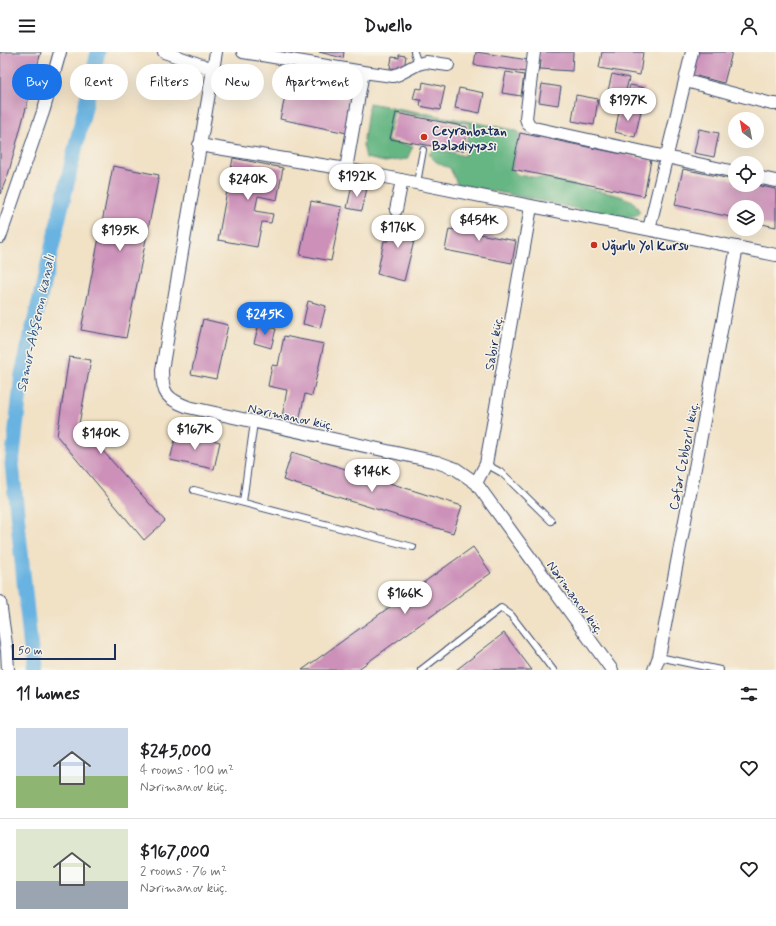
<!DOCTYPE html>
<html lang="en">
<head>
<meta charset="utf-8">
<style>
  :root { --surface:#fff; --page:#f2f2f2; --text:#202124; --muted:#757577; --line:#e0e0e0; --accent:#1a73e8 }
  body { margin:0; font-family:Mynerve,sans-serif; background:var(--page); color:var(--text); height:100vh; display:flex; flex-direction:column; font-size:15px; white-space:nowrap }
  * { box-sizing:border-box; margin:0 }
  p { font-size:13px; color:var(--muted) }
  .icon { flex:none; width:22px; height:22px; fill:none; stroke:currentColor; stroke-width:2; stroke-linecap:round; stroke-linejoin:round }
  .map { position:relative; height:618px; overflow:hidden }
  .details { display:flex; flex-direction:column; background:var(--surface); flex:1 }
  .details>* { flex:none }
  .hud { position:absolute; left:12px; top:12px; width:400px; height:36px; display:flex; gap:8px }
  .needle { width:26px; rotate:328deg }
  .controls { position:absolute; left:728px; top:60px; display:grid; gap:8px }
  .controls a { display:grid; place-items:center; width:36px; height:36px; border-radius:50%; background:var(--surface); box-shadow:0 4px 16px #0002; font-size:20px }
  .scale { position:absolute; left:12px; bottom:10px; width:104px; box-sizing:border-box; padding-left:4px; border:2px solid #1b2f5e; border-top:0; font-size:11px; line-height:14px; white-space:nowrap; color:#1b2f5e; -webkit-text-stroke:3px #f7f3e8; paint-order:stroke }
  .price { position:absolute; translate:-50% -34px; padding:0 9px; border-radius:14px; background:#fff; color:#222; font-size:13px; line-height:26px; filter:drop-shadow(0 1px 2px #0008) }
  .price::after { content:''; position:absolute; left:50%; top:24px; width:12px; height:9px; margin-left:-6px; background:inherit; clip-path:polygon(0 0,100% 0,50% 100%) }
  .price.active { background:var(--accent); color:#fff }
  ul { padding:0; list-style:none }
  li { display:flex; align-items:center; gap:12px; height:100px; padding:0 16px }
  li+li { border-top:1px solid var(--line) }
  li span { display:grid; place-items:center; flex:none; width:112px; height:80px; border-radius:0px; color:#555 }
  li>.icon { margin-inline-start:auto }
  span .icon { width:48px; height:48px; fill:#fffc; stroke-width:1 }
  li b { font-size:17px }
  h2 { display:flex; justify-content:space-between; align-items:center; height:48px; padding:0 16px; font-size:17px }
  .chip { padding:0 14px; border-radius:18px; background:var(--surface); box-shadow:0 4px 16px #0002; font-size:14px; line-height:36px }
  .chip.active { background:var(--accent); color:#fff }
  header { display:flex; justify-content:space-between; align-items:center; height:52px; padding:0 16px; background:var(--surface); font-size:18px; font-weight:700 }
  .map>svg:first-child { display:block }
  .forest { fill:#66b683; stroke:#407270 }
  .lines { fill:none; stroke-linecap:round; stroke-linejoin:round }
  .canal { stroke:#68b3e1; stroke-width:15 }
  .building { fill:#cc90b9 }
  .service-casing { stroke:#3b4a6d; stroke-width:8 }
  .minor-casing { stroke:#3b4a6d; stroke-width:14 }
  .service { stroke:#fff; stroke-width:6 }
  .minor { stroke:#fff; stroke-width:12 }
  .poi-dot { fill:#c8321e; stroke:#f7f3e8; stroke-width:1.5 }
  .labels { text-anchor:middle; stroke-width:3; stroke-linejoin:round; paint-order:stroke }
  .poi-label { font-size:13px; font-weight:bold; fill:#1b2f5e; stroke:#f7f3e8; text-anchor:start }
  .street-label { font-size:13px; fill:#1b2f5e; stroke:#f7f3e8 }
  .water-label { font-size:14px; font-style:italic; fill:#325785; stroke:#f7f3e8 }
</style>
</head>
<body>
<header><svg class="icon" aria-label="menu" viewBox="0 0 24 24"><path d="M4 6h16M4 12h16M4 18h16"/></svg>Dwello<svg class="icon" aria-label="person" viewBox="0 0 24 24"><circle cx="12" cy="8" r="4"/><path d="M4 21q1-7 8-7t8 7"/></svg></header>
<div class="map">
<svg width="776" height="618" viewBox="0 0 776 618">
  <rect width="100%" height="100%" fill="#f7f3e8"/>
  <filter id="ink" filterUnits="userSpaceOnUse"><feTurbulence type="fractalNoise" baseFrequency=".025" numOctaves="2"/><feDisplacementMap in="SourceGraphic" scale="8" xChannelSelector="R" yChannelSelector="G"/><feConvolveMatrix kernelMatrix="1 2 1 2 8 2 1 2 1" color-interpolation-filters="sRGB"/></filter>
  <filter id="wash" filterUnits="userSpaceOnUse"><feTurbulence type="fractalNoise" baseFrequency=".012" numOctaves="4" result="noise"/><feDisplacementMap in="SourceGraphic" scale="16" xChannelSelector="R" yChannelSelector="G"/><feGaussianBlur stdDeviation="0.9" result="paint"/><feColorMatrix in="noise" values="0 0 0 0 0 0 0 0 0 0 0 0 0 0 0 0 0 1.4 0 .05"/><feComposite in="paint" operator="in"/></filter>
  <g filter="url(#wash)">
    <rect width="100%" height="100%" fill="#f1e1c5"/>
    <path class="forest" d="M 369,51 L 515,78 L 520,81 L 512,117 L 518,123 L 549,127 L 620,144 L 633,149 L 640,160 L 635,165 L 619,166 L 542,149 L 457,132 L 450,116 C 440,113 435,110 429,102 L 433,98 L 451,100 L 464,104 L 470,72 L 394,59 L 387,89 L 413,94 L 407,107 L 385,110 L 366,106 L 363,93 Z"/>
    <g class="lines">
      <path class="canal" d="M 33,618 L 12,412 L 22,322 L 98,0"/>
    </g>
    <g id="blocks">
      <path class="building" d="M 0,0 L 41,0 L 8,123 L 0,142 Z
        M 319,0 L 344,0 L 343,6 Z
        M 476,0 L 528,8 L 526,20 L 474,13 Z
        M 539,0 L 573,0 L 572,19 L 540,17 L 541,9 L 539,9 Z
        M 602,0 L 643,0 L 640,23 L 599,16 Z
        M 695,0 L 732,0 L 724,31 L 689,22 Z
        M 399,3 L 406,4 L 404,17 L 390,16 L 392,5 L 399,6 Z
        M 506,20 L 524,23 L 521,44 L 502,41 Z
        M 612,22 L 629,26 L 623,51 L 606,47 Z
        M 322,26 L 338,30 L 335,41 L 355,45 L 347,81 L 280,67 L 288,32 L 319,39 Z
        M 423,30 L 445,35 L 440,58 L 420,54 L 421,48 L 413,47 L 416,36 L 422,37 Z
        M 542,32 L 561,35 L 558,53 L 539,50 Z
        M 630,33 L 645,36 L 639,56 L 625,52 Z
        M 459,36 L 484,41 L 480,61 L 455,56 Z
        M 576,43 L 598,47 L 594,73 L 572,69 Z
        M 620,55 L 641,59 L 635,85 L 615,80 Z
        M 396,61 L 467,75 L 463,99 L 390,87 Z
        M 699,77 L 719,81 L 714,105 L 694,101 Z
        M 520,81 L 651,108 L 644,144 L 512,117 Z
        M 233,106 L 283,116 L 277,148 L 258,144 L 255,159 L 273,162 L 271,171 L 262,170 L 257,195 L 218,188 Z
        M 113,114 L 159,123 L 126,286 L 81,278 Z
        M 683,117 L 735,128 L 735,133 L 756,133 L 776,137 L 776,175 L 757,171 L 757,155 L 735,155 L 735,166 L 675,153 Z
        M 352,133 L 367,136 L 362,159 L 347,156 Z
        M 311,149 L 342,155 L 331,209 L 300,203 Z
        M 467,161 L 482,164 L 479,182 L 516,189 L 512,211 L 445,198 L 449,177 L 463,179 Z
        M 398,164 L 419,169 L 404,229 L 377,222 L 384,189 L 388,189 L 391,172 L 396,172 Z
        M 308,249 L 326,254 L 320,276 L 303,272 Z
        M 203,267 L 228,273 L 216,327 L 191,322 Z
        M 259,272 L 276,277 L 271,296 L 254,291 Z
        M 284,284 L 324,292 L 312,344 L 305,342 L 299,369 L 282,365 L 287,338 L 268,334 L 272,313 L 278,314 Z
        M 69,305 L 91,308 L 79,372 L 165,469 L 144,488 L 57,384 Z
        M 177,380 L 220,390 L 214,417 L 170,408 Z
        M 292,400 L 462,454 L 453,481 L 283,428 Z
        M 473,495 L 491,521 L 357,618 L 302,618 Z
        M 504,581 L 532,618 L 456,618 Z"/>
    </g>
  </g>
  <g filter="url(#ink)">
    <use href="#blocks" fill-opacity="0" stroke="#3b4a6d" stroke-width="1"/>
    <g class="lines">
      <defs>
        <path id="service" d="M 414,0 L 418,12
          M 417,131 L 423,98
          M 486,412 L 502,421 L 551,469
          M 194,438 L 413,495
          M 243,450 L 254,370
          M 659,605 L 720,618
          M 421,618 L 501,556 L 511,563 L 553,618"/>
        <path id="minor" d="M 164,0 L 213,17
          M 216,0 L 162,318 C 162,342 167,347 188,355 L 437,410 L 456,417 L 476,431 L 612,618
          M 243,0 L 363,20 L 393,24 L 399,22 L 418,12 L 426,10 L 448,13
          M 534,0 L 526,66 L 528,72 L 534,76 L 735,120
          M 686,29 L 772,52 L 776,52
          M 199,93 L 346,117 L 776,203
          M 346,117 L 363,20
          M 757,125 L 776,129
          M 396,158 L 402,128
          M 649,177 L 692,0
          M 0,185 L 44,57 L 60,0
          M 476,431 L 486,412 L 531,155
          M 0,550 L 7,599 L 8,618
          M 654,618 L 659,605 L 737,195"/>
      </defs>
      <use href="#service" class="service-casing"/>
      <use href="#minor" class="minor-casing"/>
      <use href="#service" class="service"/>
      <use href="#minor" class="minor"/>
    </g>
  </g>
  <g class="poi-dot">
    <circle cx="424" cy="85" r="4"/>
    <circle cx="594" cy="193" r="4"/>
  </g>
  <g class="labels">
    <g class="poi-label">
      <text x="432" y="83">Ceyranbatan<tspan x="432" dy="15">Bələdiyyəsi</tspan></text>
      <text x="602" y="198">Uğurlu Yol Kursu</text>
    </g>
    <g class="street-label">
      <text transform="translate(493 291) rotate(-80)" y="5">Sabir küç.</text>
      <text transform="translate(291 364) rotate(12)" y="5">Nərimanov küç.</text>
      <text transform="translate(683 404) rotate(-79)" y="5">Cəfər Czbbzrlı küç.</text>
      <text transform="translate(576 545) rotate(54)" y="5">Nərimanov küç.</text>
    </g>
    <g class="water-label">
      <text transform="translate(35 271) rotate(-78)" y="5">Samur-Abşeron kanalı</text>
    </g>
  </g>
</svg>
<div class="controls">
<a><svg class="needle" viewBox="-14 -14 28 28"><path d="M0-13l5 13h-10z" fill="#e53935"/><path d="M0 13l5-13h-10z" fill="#757577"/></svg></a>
<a><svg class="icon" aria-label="locate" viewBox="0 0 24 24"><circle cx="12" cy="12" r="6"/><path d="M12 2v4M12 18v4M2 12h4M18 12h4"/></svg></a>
<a><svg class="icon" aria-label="layers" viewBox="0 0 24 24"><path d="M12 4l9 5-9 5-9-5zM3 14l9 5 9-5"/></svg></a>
</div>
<div class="scale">50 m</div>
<b class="price" style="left:628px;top:70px">$197K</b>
<b class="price" style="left:357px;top:146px">$192K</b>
<b class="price" style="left:248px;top:149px">$240K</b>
<b class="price" style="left:479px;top:190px">$454K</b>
<b class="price" style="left:398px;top:197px">$176K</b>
<b class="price" style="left:120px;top:200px">$195K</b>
<b class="price active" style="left:265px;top:284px">$245K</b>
<b class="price" style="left:195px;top:399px">$167K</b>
<b class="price" style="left:101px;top:403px">$140K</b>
<b class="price" style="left:372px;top:441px">$146K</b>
<b class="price" style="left:405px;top:563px">$166K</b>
<div class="hud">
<a class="chip active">Buy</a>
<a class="chip">Rent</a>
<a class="chip">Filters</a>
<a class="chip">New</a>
<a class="chip">Apartment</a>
</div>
</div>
<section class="details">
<h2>11 homes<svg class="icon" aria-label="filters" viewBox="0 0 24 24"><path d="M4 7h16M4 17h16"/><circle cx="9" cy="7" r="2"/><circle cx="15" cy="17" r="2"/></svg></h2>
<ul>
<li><span style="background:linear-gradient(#c9d6e8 60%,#8fb573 0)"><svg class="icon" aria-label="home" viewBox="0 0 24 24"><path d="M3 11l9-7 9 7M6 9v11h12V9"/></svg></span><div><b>$245,000</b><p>4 rooms · 100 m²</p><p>Nərimanov küç.</p></div><svg class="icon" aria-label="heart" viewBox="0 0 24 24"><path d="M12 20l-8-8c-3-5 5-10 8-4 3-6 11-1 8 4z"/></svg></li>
<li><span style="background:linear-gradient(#dfe7d0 65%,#9aa5b1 0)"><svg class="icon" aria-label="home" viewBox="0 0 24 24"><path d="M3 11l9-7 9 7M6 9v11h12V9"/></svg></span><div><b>$167,000</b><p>2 rooms · 76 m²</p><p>Nərimanov küç.</p></div><svg class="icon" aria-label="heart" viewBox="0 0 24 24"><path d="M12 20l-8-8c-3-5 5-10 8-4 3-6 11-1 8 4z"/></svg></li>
</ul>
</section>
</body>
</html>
